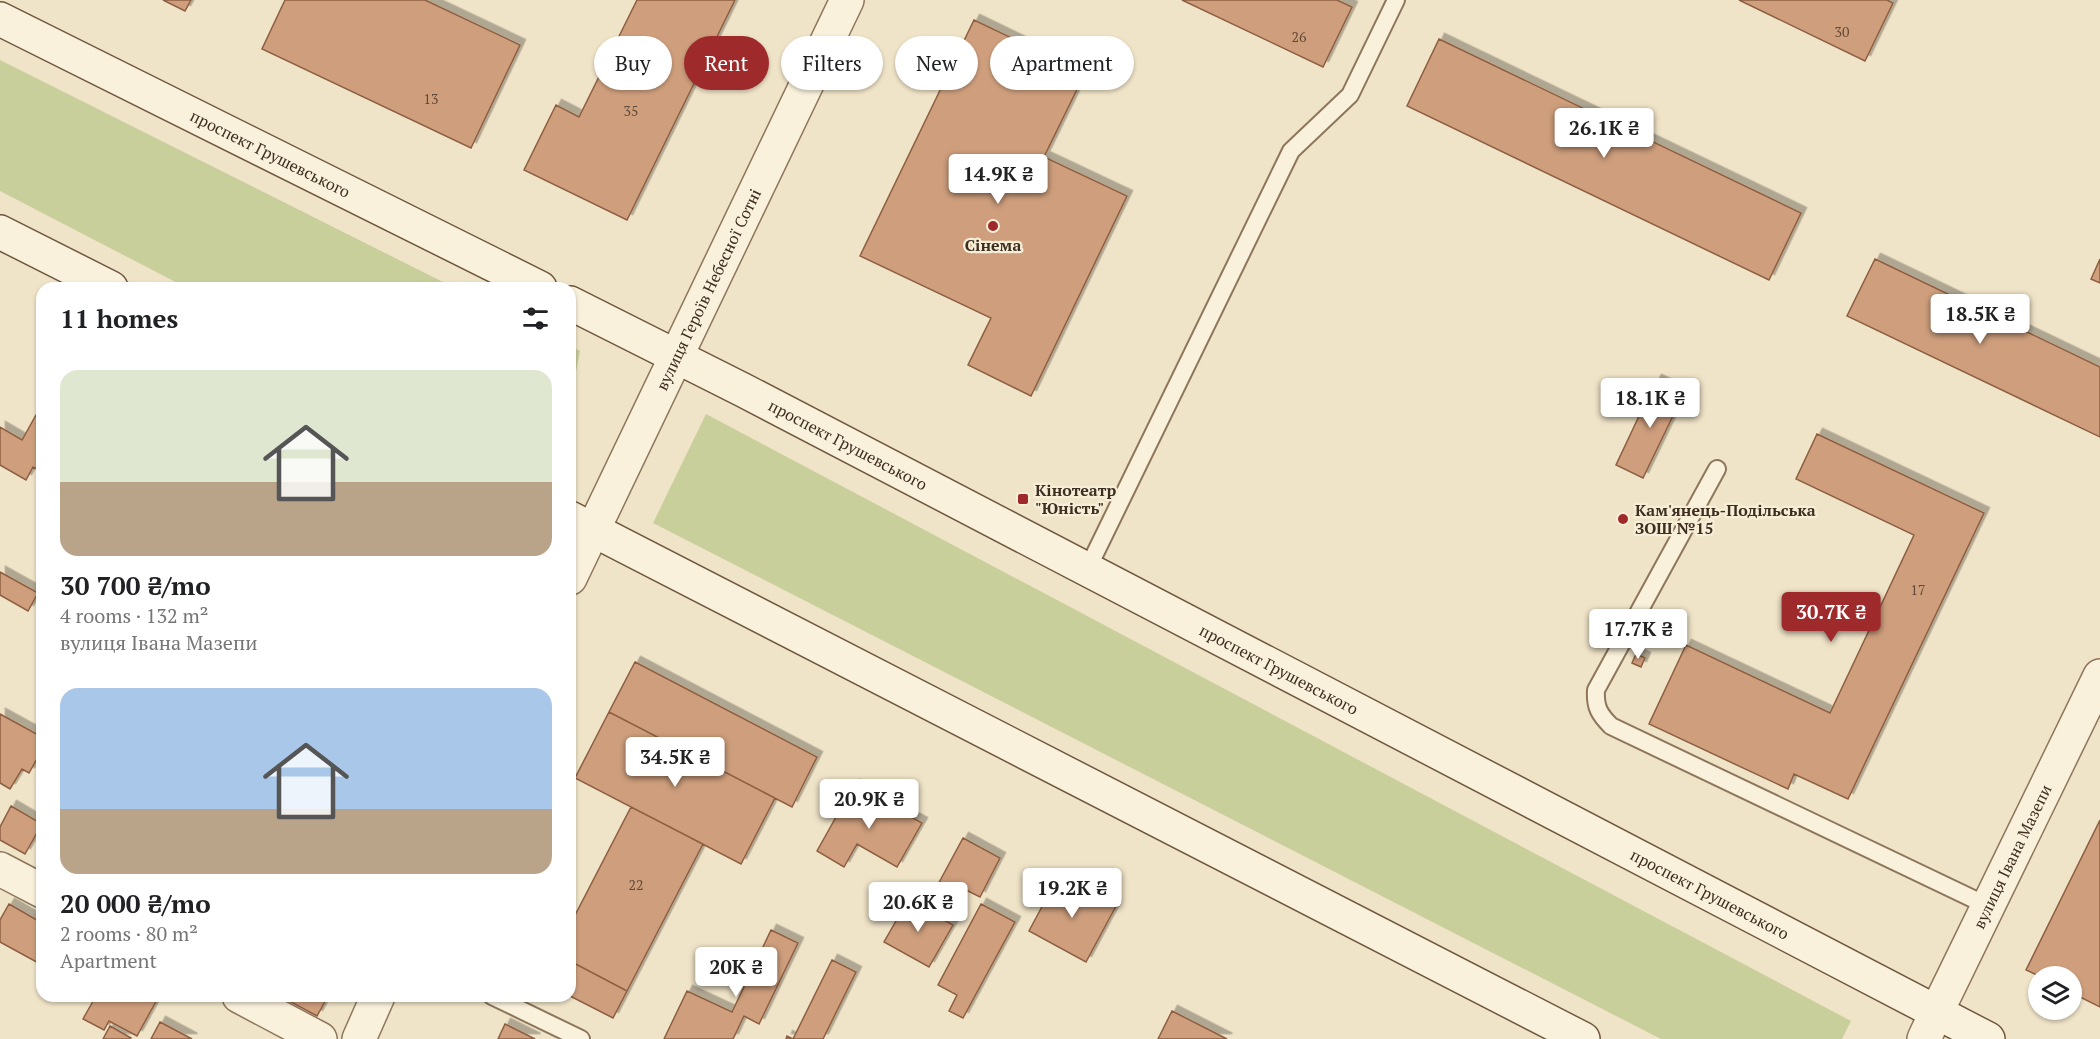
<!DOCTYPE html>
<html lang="en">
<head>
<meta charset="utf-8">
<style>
  :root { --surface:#fff; --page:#f6f6f6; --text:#202124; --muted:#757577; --accent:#9e2a2b }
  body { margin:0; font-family:"PT Serif",serif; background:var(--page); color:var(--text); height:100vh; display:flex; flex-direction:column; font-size:22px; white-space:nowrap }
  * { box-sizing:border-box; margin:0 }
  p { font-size:20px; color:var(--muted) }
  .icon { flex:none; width:33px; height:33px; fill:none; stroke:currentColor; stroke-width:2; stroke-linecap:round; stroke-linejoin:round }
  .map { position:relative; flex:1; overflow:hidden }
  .sheet { position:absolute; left:36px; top:282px; width:540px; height:720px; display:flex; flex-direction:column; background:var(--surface); border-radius:18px; box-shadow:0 2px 4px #0004 }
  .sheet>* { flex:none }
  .banner { position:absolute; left:594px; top:36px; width:570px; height:54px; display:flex; gap:12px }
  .controls { position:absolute; left:2028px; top:966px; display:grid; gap:12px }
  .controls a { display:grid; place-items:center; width:54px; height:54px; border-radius:50%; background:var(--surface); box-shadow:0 2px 4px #0004; font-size:30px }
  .price { position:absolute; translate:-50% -51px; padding:0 14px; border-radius:6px; background:#fff; color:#222; font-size:20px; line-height:39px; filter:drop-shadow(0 2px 3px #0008) }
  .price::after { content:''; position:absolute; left:50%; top:36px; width:18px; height:14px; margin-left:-9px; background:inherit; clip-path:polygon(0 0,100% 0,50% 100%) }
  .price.current { background:var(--accent); color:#fff }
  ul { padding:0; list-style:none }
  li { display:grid; align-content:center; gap:12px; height:318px; padding:0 24px }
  li span { display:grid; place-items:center; height:186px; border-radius:18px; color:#555 }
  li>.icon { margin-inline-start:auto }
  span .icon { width:108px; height:108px; fill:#fffc; stroke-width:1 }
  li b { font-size:26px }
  h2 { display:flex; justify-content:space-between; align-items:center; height:72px; padding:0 24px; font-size:26px }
  .pill { padding:0 21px; border-radius:27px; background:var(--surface); box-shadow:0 2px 4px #0004; font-size:21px; line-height:54px }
  .pill.current { background:var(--accent); color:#fff }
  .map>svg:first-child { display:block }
  .green { fill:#c9cf9b }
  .building { fill:#cf9f7d; stroke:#8d5f41; stroke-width:1.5; filter:url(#shadow) }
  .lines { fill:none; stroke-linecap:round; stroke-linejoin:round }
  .service-casing { stroke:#8d765c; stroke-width:20 }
  .minor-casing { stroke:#8d765c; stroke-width:36 }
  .tertiary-casing { stroke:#8d765c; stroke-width:36 }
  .secondary-casing { stroke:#6f573f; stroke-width:36 }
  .service { stroke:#faf1dc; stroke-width:16 }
  .minor { stroke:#faf1dc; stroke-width:33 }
  .tertiary { stroke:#faf1dc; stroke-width:33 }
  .secondary { stroke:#faf1dc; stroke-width:33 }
  .poi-dot { fill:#9e2a2b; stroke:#f7eed8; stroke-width:2 }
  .labels { text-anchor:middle; stroke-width:4.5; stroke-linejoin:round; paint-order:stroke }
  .number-label { font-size:14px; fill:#624a37 }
  .street-label { font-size:16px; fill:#3d2e20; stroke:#f7eed8 }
  .poi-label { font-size:16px; font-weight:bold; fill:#3d2e20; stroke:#f7eed8; text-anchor:start }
</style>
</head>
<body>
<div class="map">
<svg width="2100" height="1039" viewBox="0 0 2100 1039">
  <defs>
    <filter id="shadow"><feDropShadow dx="5.5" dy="-5.5" stdDeviation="0" flood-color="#0004"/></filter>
  </defs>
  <rect width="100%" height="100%" fill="#f0e4c8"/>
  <path class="green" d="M 0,60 L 455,288 L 187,288 L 0,191 Z
    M 570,346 L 580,351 L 570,402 Z
    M 706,414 L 1851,1021 L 1842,1039 L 1661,1039 L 653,523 Z"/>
  <path class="building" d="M 163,0 L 191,0 L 185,11 Z
    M 285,0 L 425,0 L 520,45 L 471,148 L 262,49 Z
    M 637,0 L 735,0 L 627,220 L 524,170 L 556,105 L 579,117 Z
    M 1182,0 L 1337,0 L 1352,7 L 1323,67 Z
    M 1739,0 L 1887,0 L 1893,3 L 1865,61 Z
    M 974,20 L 1085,73 L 1044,157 L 1127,196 L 1031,396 L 968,365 L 991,318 L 860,256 Z
    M 1439,39 L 1801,213 L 1769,280 L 1407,106 Z
    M 1875,259 L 2100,367 L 2100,437 L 1847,316 Z
    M 2100,259 L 2100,283 L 2091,279 Z
    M 1656,380 L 1684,393 L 1643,478 L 1616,465 Z
    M 36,415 L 42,419 L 42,472 L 33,467 L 26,480 L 0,465 L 0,427 L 22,440 Z
    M 1817,434 L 1984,513 L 1848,799 L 1794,774 L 1788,789 L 1649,724 L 1686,645 L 1830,713 L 1914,535 L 1796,479 Z
    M 0,572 L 38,593 L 28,611 L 0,595 Z
    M 1636,654 L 1645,658 L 1641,667 L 1632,663 Z
    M 635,662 L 817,757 L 792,807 L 609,712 Z
    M 609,712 L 775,798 L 741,864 L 575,778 Z
    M 0,714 L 42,737 L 42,750 L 29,773 L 22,769 L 10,789 L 0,783 Z
    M 854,785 L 922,823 L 897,867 L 857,844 L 844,867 L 817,851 Z
    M 11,806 L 42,824 L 25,854 L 0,840 L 0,827 Z
    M 631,807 L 703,844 L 627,991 L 570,961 L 570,925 Z
    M 2100,820 L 2100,1007 L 2072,993 L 2072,976 L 2039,976 L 2026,970 Z
    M 963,838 L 1000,858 L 980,897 L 962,888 L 955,901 L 935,890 Z
    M 1059,875 L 1116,906 L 1086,962 L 1029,931 Z
    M 908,900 L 953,925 L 929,967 L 884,942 Z
    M 9,904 L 42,923 L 42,965 L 0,942 L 0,920 Z
    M 981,904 L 1015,922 L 963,1018 L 949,1011 L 957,995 L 938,985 Z
    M 771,930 L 798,943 L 759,1024 L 744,1016 L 733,1039 L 664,1039 L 687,991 L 732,1012 Z
    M 832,960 L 856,972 L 823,1039 L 786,1039 L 787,1036 L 793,1039 Z
    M 570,961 L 627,991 L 613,1018 L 570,996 Z
    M 96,996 L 159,996 L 137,1036 L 109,1021 L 104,1030 L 83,1019 Z
    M 280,996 L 328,996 L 317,1016 Z
    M 1172,1011 L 1227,1039 L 1158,1039 Z
    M 160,1022 L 192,1039 L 151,1039 Z
    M 505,1024 L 535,1039 L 498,1039 Z
    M 110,1026 L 131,1038 L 130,1039 L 103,1039 Z"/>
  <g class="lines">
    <defs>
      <path id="service" d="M 1717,469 L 1596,690 C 1595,707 1599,714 1611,726 L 1988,906
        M 1087,570 L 1291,151 L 1350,95 L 1396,0
        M 492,996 L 581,1039"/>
      <g id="minor">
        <path id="s1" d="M 570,578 L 847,0"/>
        <path d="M 0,869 L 42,891"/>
        <path d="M 239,996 L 320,1039"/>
        <path id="s2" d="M 1936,1013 L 2100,676"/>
        <path d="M 359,1039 L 378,996"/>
      </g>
      <path id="tertiary" d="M 1924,1039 L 1936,1013"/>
      <g id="secondary">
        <path id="s3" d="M 0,19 L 540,288"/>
        <path d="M 0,232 L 111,288"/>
        <path id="s4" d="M 570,303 L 743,390 L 1988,1039"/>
        <path d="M 570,518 L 1583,1039"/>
      </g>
    </defs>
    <use href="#service" class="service-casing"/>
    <use href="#minor" class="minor-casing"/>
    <use href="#tertiary" class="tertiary-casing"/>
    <use href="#secondary" class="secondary-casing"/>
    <use href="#service" class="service"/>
    <use href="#minor" class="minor"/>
    <use href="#tertiary" class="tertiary"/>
    <use href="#secondary" class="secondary"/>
  </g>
  <g class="poi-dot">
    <circle cx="993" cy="226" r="6"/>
    <rect x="1017" y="493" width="12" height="12" rx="3"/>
    <circle cx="1623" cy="519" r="6"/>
  </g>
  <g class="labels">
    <g class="number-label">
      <text x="1842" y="37">30</text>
      <text x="1299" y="42">26</text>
      <text x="431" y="104">13</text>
      <text x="631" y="116">35</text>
      <text x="1918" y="595">17</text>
      <text x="636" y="890">22</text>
    </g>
    <g class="street-label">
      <text dy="6" stroke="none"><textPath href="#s3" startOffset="302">проспект Грушевського</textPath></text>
      <text dy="6" stroke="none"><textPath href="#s1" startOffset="320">вулиця Героїв Небесної Сотні</textPath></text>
      <text dy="6" stroke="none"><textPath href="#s4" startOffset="312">проспект Грушевського</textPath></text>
      <text dy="6" stroke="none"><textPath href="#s4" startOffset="798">проспект Грушевського</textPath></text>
      <text dy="6" stroke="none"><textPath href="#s2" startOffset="174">вулиця Івана Мазепи</textPath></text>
      <text dy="6" stroke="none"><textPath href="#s4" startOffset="1284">проспект Грушевського</textPath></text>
    </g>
    <g class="poi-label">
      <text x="993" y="251" text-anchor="middle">Сінема</text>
      <text x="1035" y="496">Кінотеатр<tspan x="1035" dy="18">"Юність"</tspan></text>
      <text x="1635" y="516">Кам'янець-Подільська<tspan x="1635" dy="18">ЗОШ №15</tspan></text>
    </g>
  </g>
</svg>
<div class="controls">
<a><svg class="icon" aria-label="layers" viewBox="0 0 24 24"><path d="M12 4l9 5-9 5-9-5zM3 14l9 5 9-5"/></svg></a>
</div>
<b class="price" style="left:1604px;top:159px">26.1K ₴</b>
<b class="price" style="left:998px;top:205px">14.9K ₴</b>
<b class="price" style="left:1980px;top:345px">18.5K ₴</b>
<b class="price" style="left:1650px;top:429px">18.1K ₴</b>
<b class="price current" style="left:1831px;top:643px">30.7K ₴</b>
<b class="price" style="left:1638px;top:660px">17.7K ₴</b>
<b class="price" style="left:675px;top:788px">34.5K ₴</b>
<b class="price" style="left:869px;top:830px">20.9K ₴</b>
<b class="price" style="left:1072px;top:919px">19.2K ₴</b>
<b class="price" style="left:918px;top:933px">20.6K ₴</b>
<b class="price" style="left:736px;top:998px">20K ₴</b>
<div class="banner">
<a class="pill">Buy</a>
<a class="pill current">Rent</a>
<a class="pill">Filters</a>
<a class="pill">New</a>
<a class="pill">Apartment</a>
</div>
<section class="sheet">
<h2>11 homes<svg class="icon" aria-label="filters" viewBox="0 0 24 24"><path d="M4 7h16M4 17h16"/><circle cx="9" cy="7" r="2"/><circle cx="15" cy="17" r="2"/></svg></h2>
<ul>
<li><span style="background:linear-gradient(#dfe7d0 60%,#b9a48a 0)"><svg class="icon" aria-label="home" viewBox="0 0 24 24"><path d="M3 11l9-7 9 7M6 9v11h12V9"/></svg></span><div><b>30 700 ₴/mo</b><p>4 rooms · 132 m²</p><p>вулиця Івана Мазепи</p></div></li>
<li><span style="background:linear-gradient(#a9c7e8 65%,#b9a48a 0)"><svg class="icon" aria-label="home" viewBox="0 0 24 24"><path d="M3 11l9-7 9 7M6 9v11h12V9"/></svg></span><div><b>20 000 ₴/mo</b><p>2 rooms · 80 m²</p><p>Apartment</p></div></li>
</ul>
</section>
</div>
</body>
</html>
